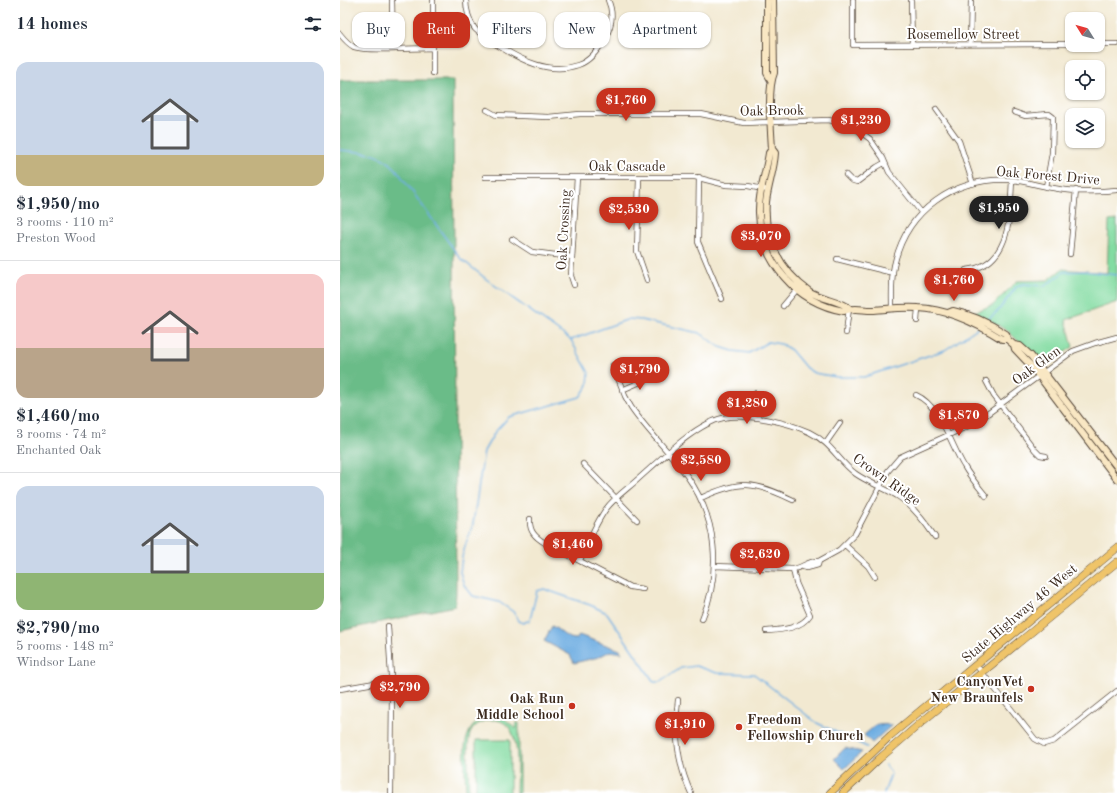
<!DOCTYPE html>
<html lang="en">
<head>
<meta charset="utf-8">
<style>
  :root { --surface:#fff; --page:#f6f6f7; --text:#1f2937; --muted:#747a83; --line:#e0e1e3; --accent:#c8321e }
  body { margin:0; font-family:"Old Standard TT",serif; background:var(--page); color:var(--text); height:100vh; display:flex; flex-direction:column; font-size:15px; white-space:nowrap }
  * { box-sizing:border-box; margin:0 }
  p { font-size:13px; color:var(--muted) }
  .icon { flex:none; width:22px; height:22px; fill:none; stroke:currentColor; stroke-width:2; stroke-linecap:round; stroke-linejoin:round }
  .map { position:relative; flex:1; overflow:hidden }
  .panel { display:flex; flex-direction:column; background:var(--surface); width:340px }
  .panel>* { flex:none }
  .guide { position:absolute; left:12px; top:12px; width:380px; height:36px; display:flex; gap:8px }
  .needle { width:26px; rotate:307deg }
  .tools { position:absolute; left:725px; top:12px; display:grid; gap:8px }
  .tools a { display:grid; place-items:center; width:40px; height:40px; border-radius:8px; background:var(--surface); box-shadow:0 1px 3px #0004; font-size:20px }
  .price { position:absolute; translate:-50% -34px; padding:0 9px; border-radius:14px; background:var(--accent); color:#fff; font-size:13px; line-height:26px; filter:drop-shadow(0 1px 2px #0008) }
  .price::after { content:''; position:absolute; left:50%; top:24px; width:12px; height:9px; margin-left:-6px; background:inherit; clip-path:polygon(0 0,100% 0,50% 100%) }
  .price.selected { background:#222; color:#fff }
  ul { padding:0; list-style:none }
  li { display:grid; align-content:center; gap:8px; height:212px; padding:0 16px }
  li+li { border-top:1px solid var(--line) }
  li span { display:grid; place-items:center; height:124px; border-radius:12px; color:#555 }
  li>.icon { margin-inline-start:auto }
  span .icon { width:72px; height:72px; fill:#fffc; stroke-width:1 }
  li b { font-size:17px }
  h2 { display:flex; justify-content:space-between; align-items:center; height:48px; padding:0 16px; font-size:17px }
  .chip { padding:0 14px; border-radius:12px; background:var(--surface); box-shadow:0 1px 3px #0004; font-size:14px; line-height:36px }
  .chip.selected { background:var(--accent); color:#fff }
  main { display:flex; flex:1; min-height:0 }
  .map>svg:first-child { display:block }
  .green { fill:#83dca2; stroke:#5f8360 }
  .forest { fill:#6abc88; stroke:#527353 }
  .water { fill:#6faee2; stroke:#556c80 }
  .lines { fill:none; stroke-linecap:round; stroke-linejoin:round }
  .stream { stroke:#6faee2; stroke-width:1.5 }
  .street-casing { stroke:#564739; stroke-width:6 }
  .secondary-casing { stroke:#564739; stroke-width:8 }
  .primary-casing { stroke:#564739; stroke-width:8 }
  .street { stroke:#fff; stroke-width:4.5 }
  .secondary { stroke:#f9e7c3; stroke-width:6 }
  .primary { stroke:#efc469; stroke-width:7 }
  .poi-dot { fill:#c8321e; stroke:#fff; stroke-width:1.5 }
  .labels { text-anchor:middle; stroke-width:4; stroke-linejoin:round; paint-order:stroke }
  .street-label { font-size:14px; fill:#3b2a1e; stroke:#fff }
  .poi-label { font-size:14px; font-weight:bold; fill:#3b2a1e; stroke:#fff; text-anchor:end }
</style>
</head>
<body>
<main>
<section class="panel">
<h2>14 homes<svg class="icon" aria-label="filters" viewBox="0 0 24 24"><path d="M4 7h16M4 17h16"/><circle cx="9" cy="7" r="2"/><circle cx="15" cy="17" r="2"/></svg></h2>
<ul>
<li><span style="background:linear-gradient(#c9d6e8 75%,#c2b280 0)"><svg class="icon" aria-label="home" viewBox="0 0 24 24"><path d="M3 11l9-7 9 7M6 9v11h12V9"/></svg></span><div><b>$1,950/mo</b><p>3 rooms · 110 m²</p><p>Preston Wood</p></div></li>
<li><span style="background:linear-gradient(#f6c9c9 60%,#b9a48a 0)"><svg class="icon" aria-label="home" viewBox="0 0 24 24"><path d="M3 11l9-7 9 7M6 9v11h12V9"/></svg></span><div><b>$1,460/mo</b><p>3 rooms · 74 m²</p><p>Enchanted Oak</p></div></li>
<li><span style="background:linear-gradient(#c9d6e8 70%,#8fb573 0)"><svg class="icon" aria-label="home" viewBox="0 0 24 24"><path d="M3 11l9-7 9 7M6 9v11h12V9"/></svg></span><div><b>$2,790/mo</b><p>5 rooms · 148 m²</p><p>Windsor Lane</p></div></li>
</ul>
</section>
<div class="map">
<svg width="777" height="793" viewBox="0 0 777 793">
  <rect width="100%" height="100%" fill="#fff"/>
  <filter id="ink" filterUnits="userSpaceOnUse"><feTurbulence type="fractalNoise" baseFrequency=".025" numOctaves="2"/><feDisplacementMap in="SourceGraphic" scale="8" xChannelSelector="R" yChannelSelector="G"/><feConvolveMatrix kernelMatrix="1 2 1 2 8 2 1 2 1" color-interpolation-filters="sRGB"/></filter>
  <filter id="wash" filterUnits="userSpaceOnUse"><feTurbulence type="fractalNoise" baseFrequency=".012" numOctaves="4" result="noise"/><feDisplacementMap in="SourceGraphic" scale="16" xChannelSelector="R" yChannelSelector="G"/><feGaussianBlur stdDeviation="0.9" result="paint"/><feColorMatrix in="noise" values="0 0 0 0 0 0 0 0 0 0 0 0 0 0 0 0 0 1.4 0 .05"/><feComposite in="paint" operator="in"/></filter>
  <g filter="url(#wash)">
    <rect width="100%" height="100%" fill="#f2e9d1"/>
    <path class="green" d="M 777,220 L 777,302 L 726,320 L 733,347 L 706,364 L 702,365 L 668,331 L 634,312 L 653,305 L 677,281 L 708,280 L 722,269 L 767,273 L 769,221 Z
      M 151,716 L 165,719 L 176,729 L 176,723 L 179,723 L 179,793 L 176,793 C 176,771 185,716 149,720 C 141,721 133,726 130,734 C 126,746 129,779 129,793 L 126,793 C 126,765 115,724 151,716 Z
      M 136,740 L 170,740 L 170,793 L 136,793 Z"/>
    <path class="forest" d="M 0,80 L 113,80 L 116,593 L 115,606 L 0,631 Z"/>
    <path class="water" d="M 212,626 C 222,631 225,639 237,639 L 239,635 L 280,650 L 282,653 L 270,651 L 259,657 L 234,663 L 230,655 L 204,641 Z
      M 537,724 L 552,725 L 532,743 L 524,735 Z
      M 505,748 L 522,752 L 504,769 L 494,759 Z"/>
    <g class="lines">
      <path class="stream" d="M 0,150 C 24,153 39,151 56,169 L 120,258 L 150,282 L 231,340 L 249,373 L 248,385 L 240,397 L 169,417 L 155,432 L 144,451 L 133,524 L 123,552 L 120,572 L 124,585 L 133,596 L 159,602 L 175,613 L 178,621 L 183,623 L 190,620 L 197,591 L 204,589 L 250,605 L 267,613 L 314,682 L 320,682 L 341,668 L 356,666 L 377,673 L 414,674 L 477,723 L 527,747
        M 646,321 L 658,311 L 677,286 L 683,284 L 705,286 L 724,272 L 743,271 L 777,275
        M 231,340 L 289,319 L 301,320 L 360,333 L 380,347 L 393,351 L 409,353 L 428,342 L 441,344 L 451,350 L 466,368 L 474,373 L 497,377 L 524,377 L 605,350 L 639,327
        M 544,793 L 551,774 L 546,765"/>
    </g>
  </g>
  <g filter="url(#ink)">
    <g class="lines">
      <defs>
        <path id="street" d="M 52,0 L 53,48
          M 93,0 L 93,73
          M 126,0 C 126,9 129,21 135,29 C 141,35 150,40 157,45 C 181,60 209,75 238,65 C 250,61 259,49 265,38 C 272,26 274,13 268,0
          M 513,0 L 513,45 L 732,44
          M 571,0 L 572,45
          M 0,34 C 4,39 8,44 14,47 C 26,52 77,48 93,48
          M 630,44 L 631,0
          M 758,44 L 777,44
          M 596,109 L 619,141 L 633,184
          M 147,110 L 156,115 L 208,117 L 240,114 L 361,114 L 404,123 L 488,120 L 510,124 L 530,139 L 543,158 L 549,172 L 581,212
          M 674,112 L 685,116 L 709,114 L 713,117 L 712,153 L 706,187
          M 510,124 L 517,115 L 522,112
          M 506,175 L 511,180 L 517,182 L 537,167 L 544,163
          M 145,177 L 355,177 L 386,185 L 408,186 L 428,190
          M 299,177 L 297,251 L 307,280
          M 359,177 L 358,242 L 382,299
          M 172,239 L 192,252 L 232,257
          M 730,254 L 736,190
          M 497,259 L 553,273
          M 626,270 C 671,266 670,215 672,180
          M 234,285 L 231,276 L 237,177
          M 443,306 L 459,287
          M 552,309 C 552,295 551,279 554,266 C 566,210 614,177 671,180 C 685,181 699,186 713,188 C 734,192 756,192 777,190
          M 577,321 L 578,308
          M 506,333 L 509,308
          M 273,365 L 285,396 L 291,407 C 308,432 330,452 347,476 C 377,518 382,572 362,619
          M 646,381 L 654,396 L 695,450 L 700,455 L 706,456
          M 282,390 L 312,377
          M 576,395 C 601,406 611,445 624,466 C 630,477 638,486 646,496
          M 410,417 L 416,393
          M 486,443 L 500,423
          M 243,464 L 297,520
          M 361,498 C 400,480 414,481 453,500
          M 190,519 C 189,531 195,537 205,543 L 290,587 L 303,589
          M 505,545 L 528,566 L 535,577
          M 240,560 C 248,543 255,524 266,509 C 274,498 287,489 297,480 C 319,461 355,424 383,418 C 406,413 447,422 469,432 C 492,443 498,461 516,474 C 529,483 545,488 559,497 C 574,507 585,522 595,537
          M 374,566 L 453,569 C 462,568 469,560 479,561
          M 463,567 L 467,568 L 478,565 L 479,561 L 499,550 L 515,534 L 548,471 L 560,457 L 635,423 L 733,351 L 755,343 L 777,337
          M 48,626 L 52,693 L 51,793
          M 426,631 C 441,630 461,629 470,615 L 456,583 L 453,569
          M 636,665 L 695,739 L 704,744 L 714,741 L 777,691
          M 0,689 L 52,680
          M 338,700 C 334,733 337,763 351,793"/>
        <path id="secondary" d="M 427,0 L 427,73 L 431,80
          M 433,0 L 434,73 C 427,89 431,130 432,149 L 435,153 C 434,170 428,185 426,202 C 423,238 440,271 470,292 C 482,299 501,301 509,308
          M 432,149 L 429,153 C 426,173 418,193 419,213 C 420,261 457,303 504,311 C 513,307 522,310 532,310 C 547,309 563,307 578,308 C 606,309 638,324 662,339 L 667,339
          M 608,313 L 613,311 C 633,315 649,323 666,334 L 667,339 L 674,345 L 680,346 L 691,356 L 777,467
          M 674,345 L 675,349 L 693,368 L 777,479"/>
        <path id="primary" d="M 490,793 L 551,735 L 777,548
          M 503,793 L 539,759 L 583,721 L 777,562"/>
      </defs>
      <use href="#street" class="street-casing"/>
      <use href="#secondary" class="secondary-casing"/>
      <use href="#primary" class="primary-casing"/>
      <use href="#street" class="street"/>
      <use href="#secondary" class="secondary"/>
      <use href="#primary" class="primary"/>
    </g>
  </g>
  <g class="poi-dot">
    <circle cx="691" cy="689" r="4"/>
    <circle cx="232" cy="706" r="4"/>
    <circle cx="399" cy="727" r="4"/>
  </g>
  <g class="labels">
    <g class="street-label">
      <text x="623" y="39">Rosemellow Street</text>
      <text transform="translate(432 110) rotate(-1)" y="5">Oak Brook</text>
      <text x="287" y="171">Oak Cascade</text>
      <text transform="translate(708 175) rotate(5)" y="5">Oak Forest Drive</text>
      <text transform="translate(223 230) rotate(-87)" y="5">Oak Crossing</text>
      <text transform="translate(696 365) rotate(-36)" y="5">Oak Glen</text>
      <text transform="translate(547 479) rotate(35)" y="5">Crown Ridge</text>
      <text transform="translate(679 613) rotate(-40)" y="5">State Highway 46 West</text>
    </g>
    <g class="poi-label">
      <text x="683" y="686">CanyonVet<tspan x="683" dy="16">New Braunfels</tspan></text>
      <text x="224" y="703">Oak Run<tspan x="224" dy="16">Middle School</tspan></text>
      <text x="407" y="724" text-anchor="start">Freedom<tspan x="407" dy="16">Fellowship Church</tspan></text>
    </g>
  </g>
</svg>
<div class="tools">
<a><svg class="needle" viewBox="-14 -14 28 28"><path d="M0-13l5 13h-10z" fill="#e53935"/><path d="M0 13l5-13h-10z" fill="#747a83"/></svg></a>
<a><svg class="icon" aria-label="locate" viewBox="0 0 24 24"><circle cx="12" cy="12" r="6"/><path d="M12 2v4M12 18v4M2 12h4M18 12h4"/></svg></a>
<a><svg class="icon" aria-label="layers" viewBox="0 0 24 24"><path d="M12 4l9 5-9 5-9-5zM3 14l9 5 9-5"/></svg></a>
</div>
<b class="price" style="left:286px;top:122px">$1,760</b>
<b class="price" style="left:521px;top:142px">$1,230</b>
<b class="price selected" style="left:659px;top:230px">$1,950</b>
<b class="price" style="left:289px;top:231px">$2,530</b>
<b class="price" style="left:421px;top:258px">$3,070</b>
<b class="price" style="left:614px;top:302px">$1,760</b>
<b class="price" style="left:300px;top:391px">$1,790</b>
<b class="price" style="left:407px;top:425px">$1,280</b>
<b class="price" style="left:619px;top:437px">$1,870</b>
<b class="price" style="left:361px;top:482px">$2,580</b>
<b class="price" style="left:233px;top:566px">$1,460</b>
<b class="price" style="left:420px;top:576px">$2,620</b>
<b class="price" style="left:60px;top:709px">$2,790</b>
<b class="price" style="left:345px;top:746px">$1,910</b>
<div class="guide">
<a class="chip">Buy</a>
<a class="chip selected">Rent</a>
<a class="chip">Filters</a>
<a class="chip">New</a>
<a class="chip">Apartment</a>
</div>
</div>
</main>
</body>
</html>
